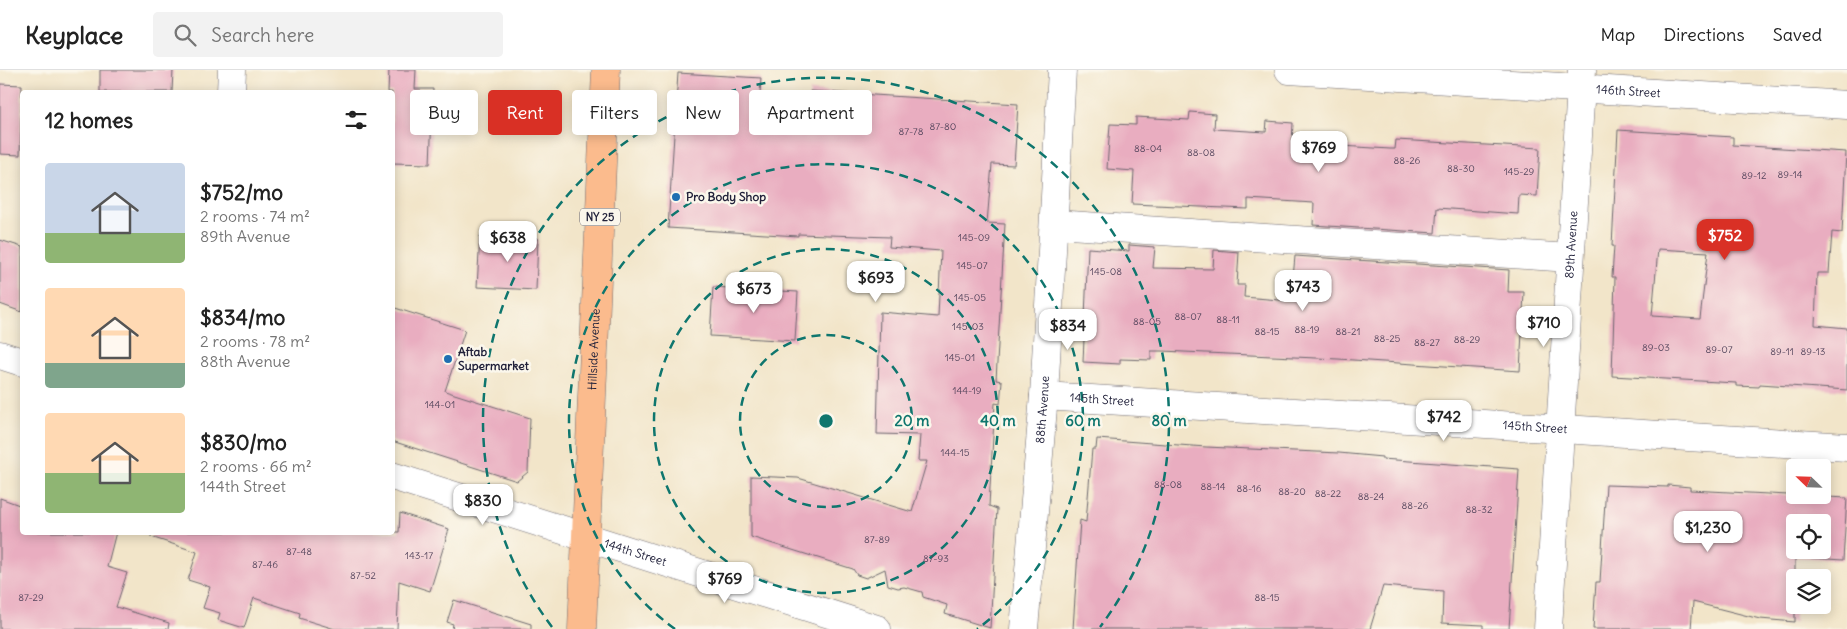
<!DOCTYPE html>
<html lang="en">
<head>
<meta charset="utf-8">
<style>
  :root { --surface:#fff; --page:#f2f2f2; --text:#222; --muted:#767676; --line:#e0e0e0; --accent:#d93025 }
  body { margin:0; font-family:Delius,sans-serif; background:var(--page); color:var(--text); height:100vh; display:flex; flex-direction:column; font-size:19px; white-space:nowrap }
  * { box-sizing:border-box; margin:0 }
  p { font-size:16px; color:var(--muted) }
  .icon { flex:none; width:28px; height:28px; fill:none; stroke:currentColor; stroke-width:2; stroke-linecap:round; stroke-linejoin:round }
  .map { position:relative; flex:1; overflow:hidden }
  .sheet { position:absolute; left:20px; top:20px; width:375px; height:445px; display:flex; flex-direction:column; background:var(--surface); border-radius:5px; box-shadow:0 2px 12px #0003 }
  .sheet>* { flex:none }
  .banner { position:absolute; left:410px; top:20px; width:475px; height:45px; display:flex; gap:10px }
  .needle { width:32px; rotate:293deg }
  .tools { position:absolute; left:1786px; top:389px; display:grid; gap:10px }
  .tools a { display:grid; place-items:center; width:45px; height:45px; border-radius:5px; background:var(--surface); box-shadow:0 2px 12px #0003; font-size:25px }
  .price { position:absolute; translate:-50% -42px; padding:0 11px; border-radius:10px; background:#fff; color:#222; font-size:16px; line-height:32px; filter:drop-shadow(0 1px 2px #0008) }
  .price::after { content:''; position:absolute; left:50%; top:30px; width:15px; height:11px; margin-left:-8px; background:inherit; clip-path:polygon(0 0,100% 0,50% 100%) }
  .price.selected { background:var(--accent); color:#fff }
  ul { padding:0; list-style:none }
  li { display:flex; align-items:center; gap:15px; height:125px; padding:0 25px }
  li span { display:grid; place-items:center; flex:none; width:140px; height:100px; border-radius:5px; color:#555 }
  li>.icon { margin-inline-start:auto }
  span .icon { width:60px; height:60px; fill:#fffc; stroke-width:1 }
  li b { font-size:21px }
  h2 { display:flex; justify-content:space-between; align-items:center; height:60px; padding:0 25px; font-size:21px }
  .tag { padding:0 18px; border-radius:5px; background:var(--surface); box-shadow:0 2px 12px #0003; font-size:18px; line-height:45px }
  .tag.selected { background:var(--accent); color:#fff }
  header { display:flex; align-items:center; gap:30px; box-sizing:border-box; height:70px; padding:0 25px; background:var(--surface); border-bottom:1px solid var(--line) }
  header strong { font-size:24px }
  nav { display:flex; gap:28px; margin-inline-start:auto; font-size:18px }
  .search { width:350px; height:45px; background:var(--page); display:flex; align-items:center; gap:12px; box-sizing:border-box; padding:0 18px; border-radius:5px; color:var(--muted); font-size:19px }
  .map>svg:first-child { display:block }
  .building { fill:#e9adc0; fill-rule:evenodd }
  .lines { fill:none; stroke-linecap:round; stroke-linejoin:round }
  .minor-casing { stroke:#6b666d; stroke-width:29 }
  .major-casing { stroke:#6b666d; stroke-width:29 }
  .minor { stroke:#fff; stroke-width:28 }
  .major { stroke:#fbbb8d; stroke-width:28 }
  .ring { fill:none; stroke:#0f766e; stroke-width:2.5; stroke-dasharray:9 6 }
  .poi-dot { fill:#1f6fb2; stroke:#fbf7ec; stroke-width:2 }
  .labels { text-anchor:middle; stroke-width:5; stroke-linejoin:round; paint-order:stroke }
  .number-label { font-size:10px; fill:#54455c }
  .shield { fill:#fbf7ec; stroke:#636270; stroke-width:1 }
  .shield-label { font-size:11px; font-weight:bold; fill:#22223b }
  .street-label { font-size:12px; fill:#22223b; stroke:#fbf7ec }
  .poi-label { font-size:12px; font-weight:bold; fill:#22223b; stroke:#fbf7ec; text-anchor:start }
  .centre { fill:#0f766e; stroke:#fbf7ec; stroke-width:2.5 }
  .ring-label { font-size:15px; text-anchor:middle; font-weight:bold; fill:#0f766e; stroke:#fbf7ec; stroke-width:5; stroke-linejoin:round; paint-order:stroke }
</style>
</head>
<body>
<header>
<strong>Keyplace</strong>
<div class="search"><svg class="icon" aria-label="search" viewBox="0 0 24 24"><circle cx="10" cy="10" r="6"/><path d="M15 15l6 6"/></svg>Search here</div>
<nav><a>Map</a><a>Directions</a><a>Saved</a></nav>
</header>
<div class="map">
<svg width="1847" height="559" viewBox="0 0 1847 559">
  <rect width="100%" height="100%" fill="#fbf7ec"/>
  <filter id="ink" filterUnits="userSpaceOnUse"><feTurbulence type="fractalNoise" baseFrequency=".02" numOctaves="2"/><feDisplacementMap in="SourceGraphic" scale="10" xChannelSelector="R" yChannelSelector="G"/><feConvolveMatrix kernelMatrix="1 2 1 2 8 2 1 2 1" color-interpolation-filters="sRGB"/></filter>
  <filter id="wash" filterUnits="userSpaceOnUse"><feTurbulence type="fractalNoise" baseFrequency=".0096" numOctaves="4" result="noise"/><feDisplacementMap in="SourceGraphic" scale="20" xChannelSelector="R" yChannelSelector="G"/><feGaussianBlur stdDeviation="1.12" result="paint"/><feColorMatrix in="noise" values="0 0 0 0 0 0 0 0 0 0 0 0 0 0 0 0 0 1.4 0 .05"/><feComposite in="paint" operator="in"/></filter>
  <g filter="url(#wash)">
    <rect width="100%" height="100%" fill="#f2e5c9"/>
    <g id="blocks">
      <path class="building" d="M 100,0 L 173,0 L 172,22 L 100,22 Z
        M 389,0 L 416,0 L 415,19 L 433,19 L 430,94 L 392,93 L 392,22 L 388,22 Z
        M 678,3 L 761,8 L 759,39 L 808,42 L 810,21 L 1018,34 L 1014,95 L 992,94 L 987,153 L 1005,154 L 996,310 L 1002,311 L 1000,334 L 995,333 L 990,417 L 989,436 L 997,439 L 990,558 L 945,544 L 947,535 L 923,527 L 922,522 L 904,517 L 898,518 L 888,515 L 885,499 L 866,508 L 857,505 L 853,499 L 751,467 L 751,406 L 798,408 L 912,442 L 927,391 L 918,391 L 920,365 L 877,364 L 880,242 L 938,247 L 941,181 L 889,177 L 890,167 L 798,164 L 798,166 L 668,158 Z
        M 0,14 L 22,15 L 20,85 L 0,84 Z
        M 1190,42 L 1215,44 L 1214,59 L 1266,62 L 1267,51 L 1293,53 L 1292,73 L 1390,79 L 1395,79 L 1396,70 L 1540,78 L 1537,126 L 1519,125 L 1518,144 L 1437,138 L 1435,163 L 1313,155 L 1314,133 L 1248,129 L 1248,139 L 1132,134 L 1134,101 L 1107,99 L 1110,54 L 1136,55 L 1136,47 L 1189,50 Z
        M 1618,60 L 1733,67 L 1733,75 L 1846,82 L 1842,163 L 1832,162 L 1829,203 L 1817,203 L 1815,255 L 1847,258 L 1847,320 L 1760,314 L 1759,317 L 1736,316 L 1736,313 L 1612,306 L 1615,207 L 1612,207 L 1614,176 L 1612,176 ZM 1658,179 L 1708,182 L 1700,249 L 1652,246 Z
        M 480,166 L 538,169 L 536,220 L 477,217 Z
        M 0,170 L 22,177 L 22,242 L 0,234 Z
        M 1129,175 L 1155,177 L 1153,198 L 1213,199 L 1214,180 L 1239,182 L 1237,215 L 1245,215 L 1244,227 L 1291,231 L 1295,186 L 1509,200 L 1508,222 L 1524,222 L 1520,301 L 1338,289 L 1162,281 L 1151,281 L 1151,290 L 1120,289 L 1120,294 L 1083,292 L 1088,178 L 1129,181 Z
        M 713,217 L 798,222 L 795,271 L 710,266 Z
        M 392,237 L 465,260 L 445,321 L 530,348 L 528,402 L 517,411 L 392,371 Z
        M 1097,369 L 1206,377 L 1339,383 L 1382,387 L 1382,389 L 1519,399 L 1509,559 L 1483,559 L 1483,555 L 1442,553 L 1443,521 L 1383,516 L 1370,559 L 1073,559 L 1080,450 L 1086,452 L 1092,379 L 1096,379 Z
        M 1606,415 L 1668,417 L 1668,415 L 1690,417 L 1690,420 L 1847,428 L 1843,490 L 1795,487 L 1795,552 L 1760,549 L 1693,532 L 1691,559 L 1593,559 L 1596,512 L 1600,512 ZM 1795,452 L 1822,452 L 1822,480 L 1795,480 Z
        M 0,428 L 22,436 L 22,462 L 116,462 L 107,497 L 127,503 L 116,537 L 169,553 L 168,559 L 0,559 Z
        M 400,443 L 449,459 L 430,521 L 399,511 L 397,559 L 335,559 L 299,548 L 300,543 L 254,528 L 244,558 L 218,550 L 220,543 L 203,538 L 210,517 L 188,510 L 197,482 L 151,467 L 151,462 L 399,462 Z
        M 454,530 L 531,554 L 531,559 L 452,559 L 453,554 L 447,552 Z"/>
    </g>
  </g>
  <g filter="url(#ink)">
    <use href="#blocks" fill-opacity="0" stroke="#6b666d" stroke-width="1"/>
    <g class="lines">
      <defs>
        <g id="minor">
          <path id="s1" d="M 1289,0 L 1847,35"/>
          <path d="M 231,22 L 232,0"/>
          <path d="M 1054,154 L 1570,188"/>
          <path d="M 0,285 L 22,292"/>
          <path id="s2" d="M 1044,326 L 1847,377"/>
          <path id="s3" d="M 392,406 L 877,559"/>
          <path id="s4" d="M 1024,559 L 1044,326 L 1062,0"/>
          <path id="s5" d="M 1548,559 L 1582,0"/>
        </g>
        <g id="major">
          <path id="s6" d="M 582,559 L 606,0"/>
        </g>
      </defs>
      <use href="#minor" class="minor-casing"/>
      <use href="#major" class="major-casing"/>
      <use href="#minor" class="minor"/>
      <use href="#major" class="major"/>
    </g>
  </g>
  <g class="ring">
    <circle cx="826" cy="351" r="86"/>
    <circle cx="826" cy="351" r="172"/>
    <path d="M675 559A257 257 0 1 1 977 559"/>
    <path d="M552 557A343 343 0 1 1 1100 557"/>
  </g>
  <g class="poi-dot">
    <circle cx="676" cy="127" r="5"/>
    <circle cx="448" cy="289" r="5"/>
  </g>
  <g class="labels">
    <g class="number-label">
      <text x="943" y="60">87-80</text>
      <text x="911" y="65">87-78</text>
      <text x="1148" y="82">88-04</text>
      <text x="1201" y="86">88-08</text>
      <text x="1407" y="94">88-26</text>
      <text x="1461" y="102">88-30</text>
      <text x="1519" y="105">145-29</text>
      <text x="1790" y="108">89-14</text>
      <text x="1754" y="109">89-12</text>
      <text x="974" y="171">145-09</text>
      <text x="972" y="199">145-07</text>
      <text x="1106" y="205">145-08</text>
      <text x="970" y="231">145-05</text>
      <text x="1188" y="250">88-07</text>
      <text x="1228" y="253">88-11</text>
      <text x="1147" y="255">88-05</text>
      <text x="968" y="260">145-03</text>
      <text x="1307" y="263">88-19</text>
      <text x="1267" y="265">88-15</text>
      <text x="1348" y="265">88-21</text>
      <text x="1387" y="272">88-25</text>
      <text x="1467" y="273">88-29</text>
      <text x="1427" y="276">88-27</text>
      <text x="1656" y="281">89-03</text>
      <text x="1719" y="283">89-07</text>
      <text x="1782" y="285">89-11</text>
      <text x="1813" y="285">89-13</text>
      <text x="960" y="291">145-01</text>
      <text x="967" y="324">144-19</text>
      <text x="440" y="338">144-01</text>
      <text x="955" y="386">144-15</text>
      <text x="1168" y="418">88-08</text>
      <text x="1213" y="420">88-14</text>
      <text x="1249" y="422">88-16</text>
      <text x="1292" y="425">88-20</text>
      <text x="1328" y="427">88-22</text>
      <text x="1371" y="430">88-24</text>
      <text x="1415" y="439">88-26</text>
      <text x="1479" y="443">88-32</text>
      <text x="877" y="473">87-89</text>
      <text x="299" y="485">87-48</text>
      <text x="419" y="489">143-17</text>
      <text x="936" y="492">87-93</text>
      <text x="265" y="498">87-46</text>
      <text x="363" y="509">87-52</text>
      <text x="31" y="531">87-29</text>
      <text x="1267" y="531">88-15</text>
    </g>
    <rect class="shield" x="580" y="138.5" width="40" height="17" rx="4"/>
    <g class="shield-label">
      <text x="600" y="151">NY 25</text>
    </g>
    <g class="street-label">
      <text dy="4" stroke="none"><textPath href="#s1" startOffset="340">146th Street</textPath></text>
      <text dy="4" stroke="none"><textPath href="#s5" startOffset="385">89th Avenue</textPath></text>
      <text dy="4" stroke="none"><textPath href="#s6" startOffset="280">Hillside Avenue</textPath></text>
      <text dy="4" stroke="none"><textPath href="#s2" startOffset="58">145th Street</textPath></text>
      <text dy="4" stroke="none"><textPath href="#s4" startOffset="220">88th Avenue</textPath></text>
      <text dy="4" stroke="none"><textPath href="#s2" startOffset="492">145th Street</textPath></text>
      <text dy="4" stroke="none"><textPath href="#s3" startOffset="255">144th Street</textPath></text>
    </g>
    <g class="poi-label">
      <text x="686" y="131">Pro Body Shop</text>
      <text x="458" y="286">Aftab<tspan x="458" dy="14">Supermarket</tspan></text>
    </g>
  </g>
  <circle cx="826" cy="351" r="8" class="centre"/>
  <g class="ring-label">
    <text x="912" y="356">20 m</text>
    <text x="998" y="356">40 m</text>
    <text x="1083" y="356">60 m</text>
    <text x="1169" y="356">80 m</text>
  </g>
</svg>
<div class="tools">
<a><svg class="needle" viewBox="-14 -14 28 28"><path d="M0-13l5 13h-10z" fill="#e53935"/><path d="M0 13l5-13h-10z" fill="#767676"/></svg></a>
<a><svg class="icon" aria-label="locate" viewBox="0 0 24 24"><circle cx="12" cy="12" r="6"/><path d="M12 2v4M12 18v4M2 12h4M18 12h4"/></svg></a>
<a><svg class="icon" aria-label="layers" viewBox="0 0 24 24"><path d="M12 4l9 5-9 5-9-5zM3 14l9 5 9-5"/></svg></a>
</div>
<b class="price" style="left:1319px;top:103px">$769</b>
<b class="price selected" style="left:1725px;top:191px">$752</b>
<b class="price" style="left:508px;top:193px">$638</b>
<b class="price" style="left:876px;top:233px">$693</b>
<b class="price" style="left:1303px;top:242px">$743</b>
<b class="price" style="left:754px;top:244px">$673</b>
<b class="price" style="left:1544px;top:278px">$710</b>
<b class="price" style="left:1068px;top:281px">$834</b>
<b class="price" style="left:1444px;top:372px">$742</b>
<b class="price" style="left:483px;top:456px">$830</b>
<b class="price" style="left:1708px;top:483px">$1,230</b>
<b class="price" style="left:725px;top:534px">$769</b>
<div class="banner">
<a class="tag">Buy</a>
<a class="tag selected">Rent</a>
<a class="tag">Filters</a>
<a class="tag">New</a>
<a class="tag">Apartment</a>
</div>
<section class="sheet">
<h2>12 homes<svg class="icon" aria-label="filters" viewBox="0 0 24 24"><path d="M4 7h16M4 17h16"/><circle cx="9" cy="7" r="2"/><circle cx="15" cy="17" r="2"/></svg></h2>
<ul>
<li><span style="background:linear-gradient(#c9d6e8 70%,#8fb573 0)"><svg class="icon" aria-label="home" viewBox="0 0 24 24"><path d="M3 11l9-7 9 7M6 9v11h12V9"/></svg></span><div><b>$752/mo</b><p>2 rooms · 74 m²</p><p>89th Avenue</p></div></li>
<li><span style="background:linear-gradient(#ffd9b3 75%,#7fa58c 0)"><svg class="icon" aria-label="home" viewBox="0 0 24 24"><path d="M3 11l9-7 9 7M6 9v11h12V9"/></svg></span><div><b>$834/mo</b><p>2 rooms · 78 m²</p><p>88th Avenue</p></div></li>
<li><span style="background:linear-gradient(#ffd9b3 60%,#8fb573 0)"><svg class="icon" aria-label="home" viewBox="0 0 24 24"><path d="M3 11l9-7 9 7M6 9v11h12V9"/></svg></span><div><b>$830/mo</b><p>2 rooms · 66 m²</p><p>144th Street</p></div></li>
</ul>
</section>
</div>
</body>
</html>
